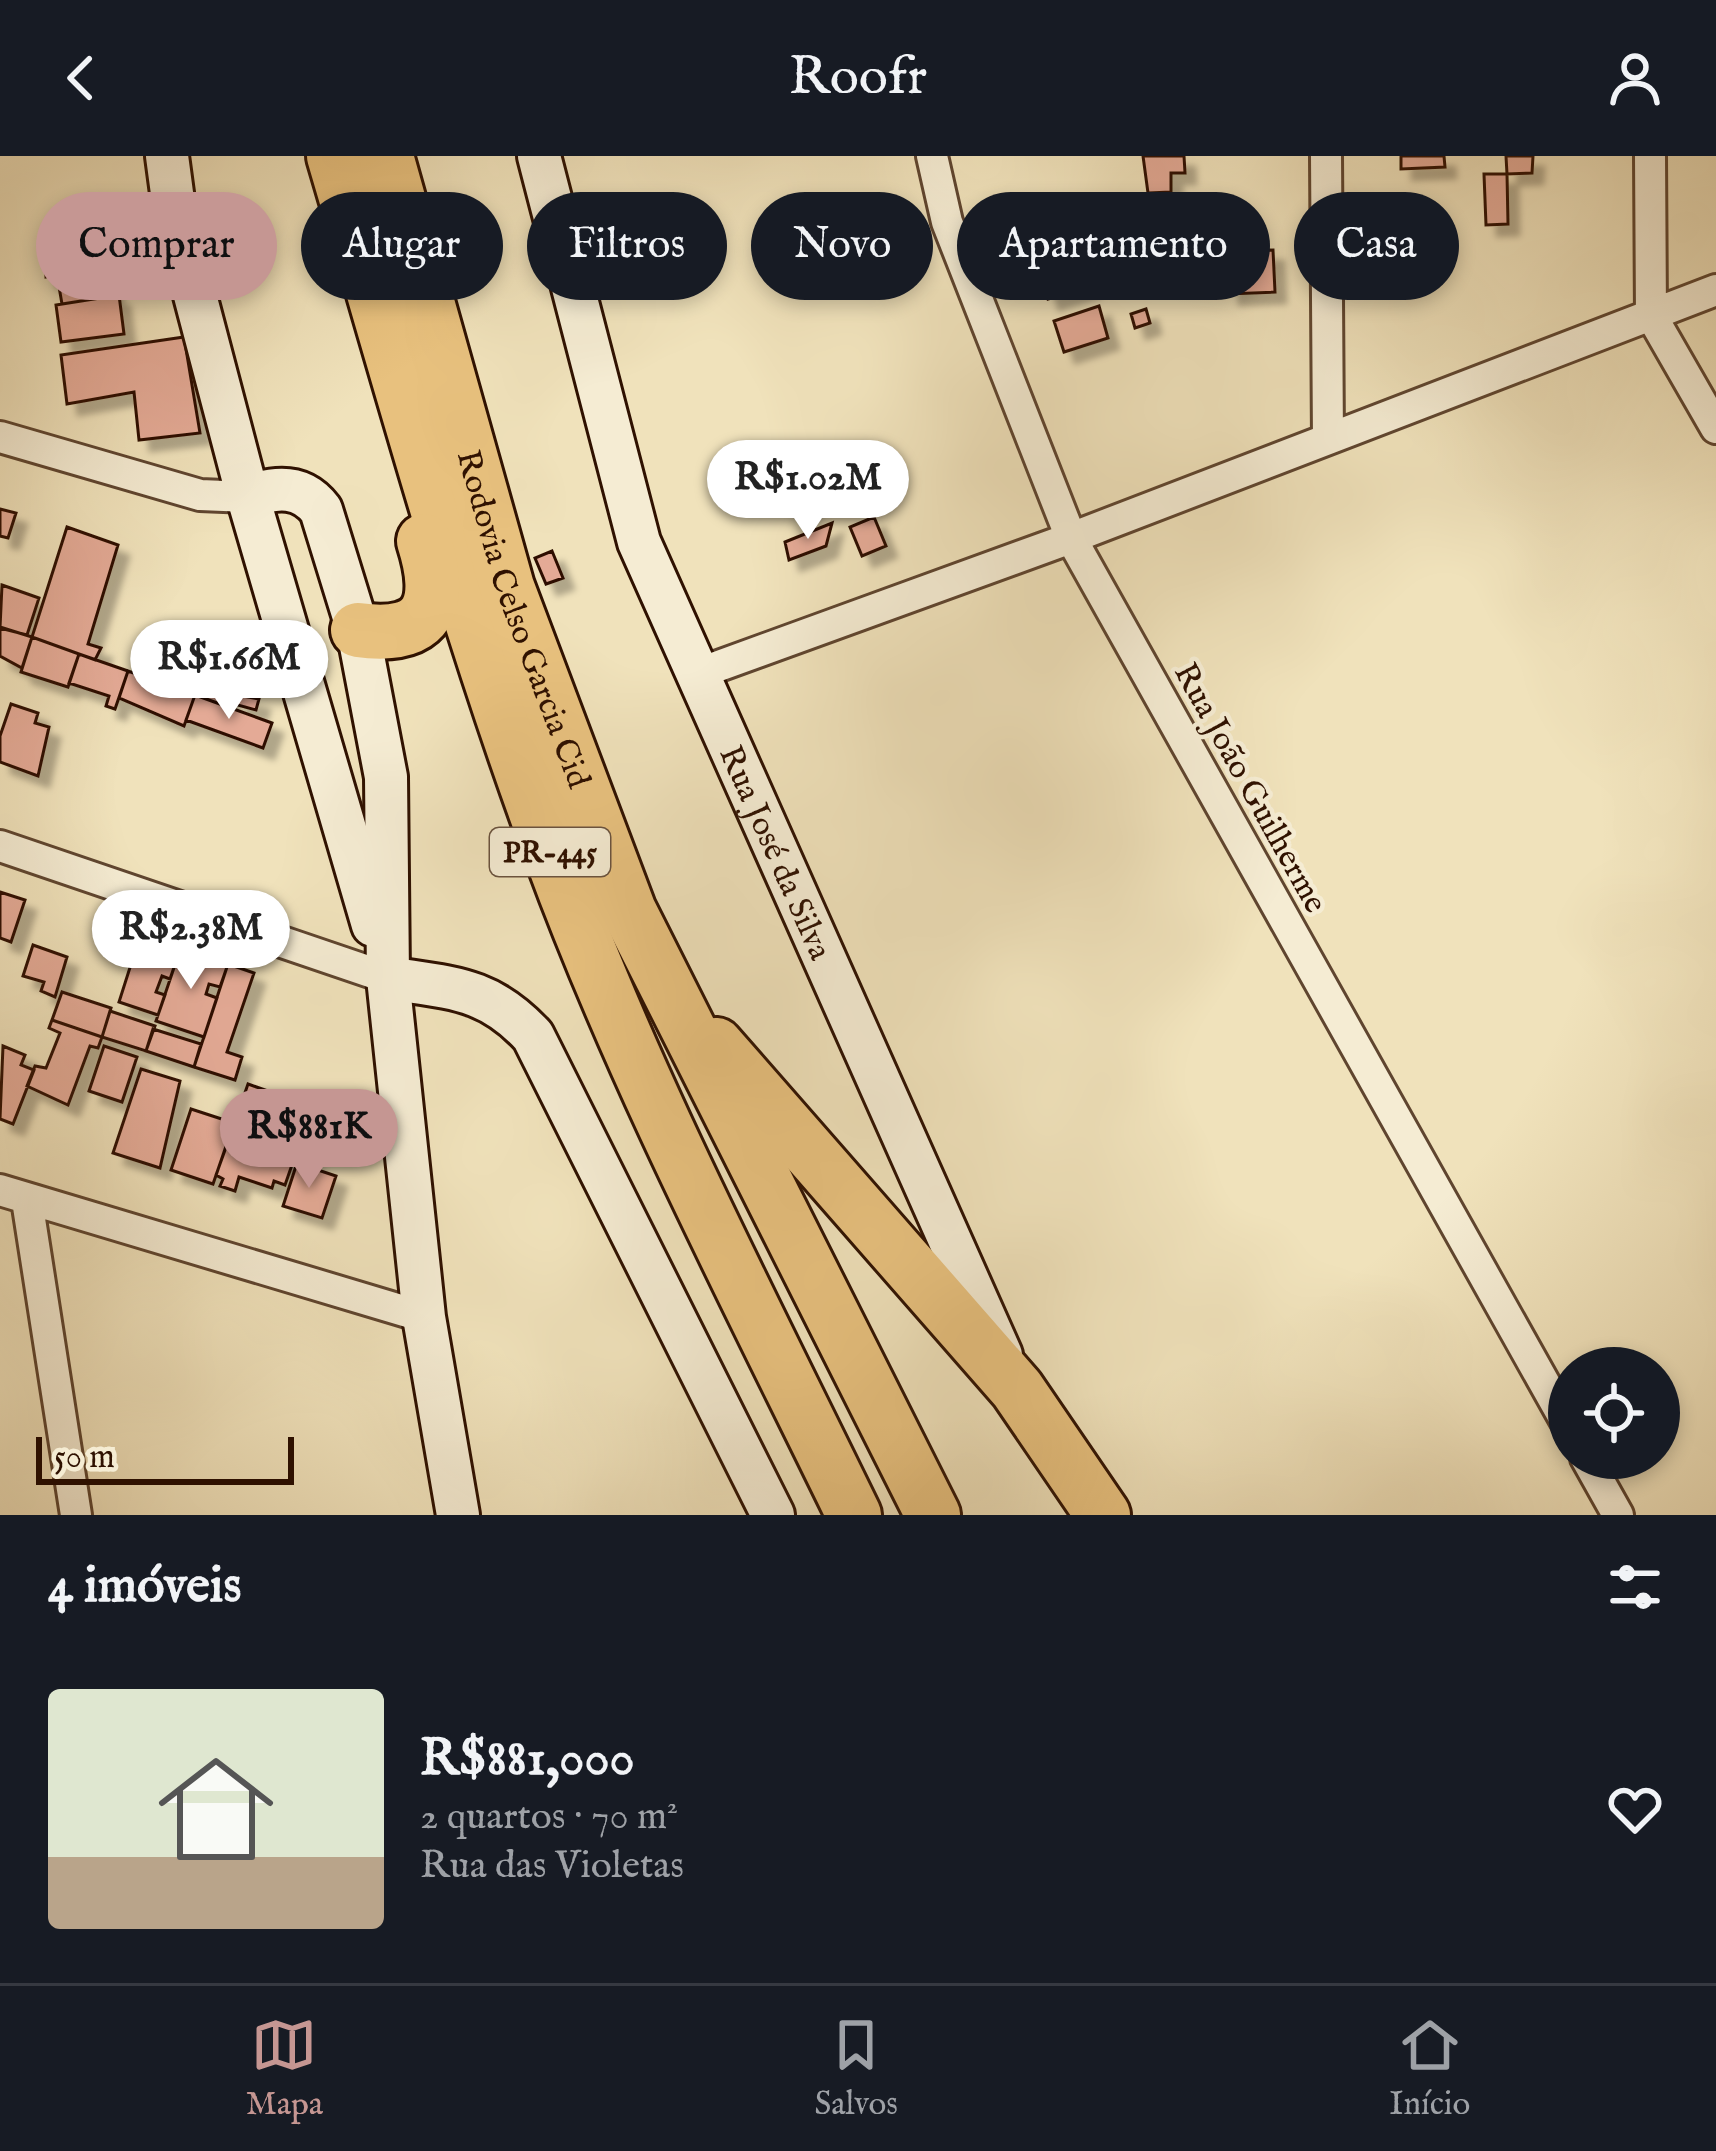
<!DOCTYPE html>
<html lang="pt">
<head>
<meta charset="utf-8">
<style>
  :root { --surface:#171b24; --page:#20242c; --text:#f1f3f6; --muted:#9ea1a6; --line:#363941; --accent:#c59692 }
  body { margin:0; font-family:"IM FELL English",serif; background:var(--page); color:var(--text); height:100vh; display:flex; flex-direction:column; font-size:45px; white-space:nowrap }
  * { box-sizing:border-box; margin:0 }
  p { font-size:39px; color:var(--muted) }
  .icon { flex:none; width:66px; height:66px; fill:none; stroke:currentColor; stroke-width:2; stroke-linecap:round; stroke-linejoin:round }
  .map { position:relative; height:1359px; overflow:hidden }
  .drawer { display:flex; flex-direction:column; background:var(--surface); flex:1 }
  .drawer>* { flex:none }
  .guide { position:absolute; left:36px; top:36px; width:1644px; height:108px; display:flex; gap:24px }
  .controls { position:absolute; left:1548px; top:1191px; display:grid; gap:24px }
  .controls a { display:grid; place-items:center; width:132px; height:132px; border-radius:50%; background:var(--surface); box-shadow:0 6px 18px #0003; font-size:60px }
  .scale { position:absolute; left:36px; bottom:30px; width:258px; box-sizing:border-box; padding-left:12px; border:6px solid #2f1100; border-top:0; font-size:33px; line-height:42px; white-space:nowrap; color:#2f1100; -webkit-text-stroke:9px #f5ecd3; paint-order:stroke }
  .price { position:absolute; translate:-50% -102px; padding:0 27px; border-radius:42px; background:#fff; color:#222; font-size:39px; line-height:78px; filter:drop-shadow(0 3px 6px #0008) }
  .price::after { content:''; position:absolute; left:50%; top:72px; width:36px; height:27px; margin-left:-18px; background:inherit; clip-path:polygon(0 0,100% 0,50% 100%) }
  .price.current { background:var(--accent); color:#111 }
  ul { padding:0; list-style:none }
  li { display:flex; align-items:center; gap:36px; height:300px; padding:0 48px }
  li+li { border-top:3px solid var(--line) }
  li span { display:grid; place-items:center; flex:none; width:336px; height:240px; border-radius:12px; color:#555 }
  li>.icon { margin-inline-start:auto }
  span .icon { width:144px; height:144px; fill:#fffc; stroke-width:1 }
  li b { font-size:51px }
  h2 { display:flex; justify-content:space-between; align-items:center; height:144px; padding:0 48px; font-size:51px }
  .chip { padding:0 42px; border-radius:54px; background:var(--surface); box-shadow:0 6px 18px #0003; font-size:42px; line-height:108px }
  .chip.current { background:var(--accent); color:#111 }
  header { display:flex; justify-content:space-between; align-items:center; height:156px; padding:0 48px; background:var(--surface); font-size:54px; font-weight:600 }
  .tab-bar { display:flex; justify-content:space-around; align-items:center; height:168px; border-top:3px solid var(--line); background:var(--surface); font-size:33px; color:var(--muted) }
  .tab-bar a { display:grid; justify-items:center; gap:6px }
  .tab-bar .current { color:var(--accent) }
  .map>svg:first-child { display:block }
  .building { fill:#e4aa96; stroke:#2f1100; stroke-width:3; filter:url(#shadow) }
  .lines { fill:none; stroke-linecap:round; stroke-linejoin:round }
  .street-casing { stroke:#5f452f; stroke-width:36 }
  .secondary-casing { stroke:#2f1100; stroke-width:48 }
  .highway-casing { stroke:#2f1100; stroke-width:60 }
  .street { stroke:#f5ecd3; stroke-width:30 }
  .secondary { stroke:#f5ecd3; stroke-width:42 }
  .highway { stroke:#e8c17e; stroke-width:54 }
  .labels { text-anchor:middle; stroke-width:9; stroke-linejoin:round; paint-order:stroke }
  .shield { fill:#f5ecd3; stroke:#6a533f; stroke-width:3 }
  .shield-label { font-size:30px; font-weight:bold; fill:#2f1100 }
  .street-label { font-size:33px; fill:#2f1100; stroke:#f5ecd3 }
</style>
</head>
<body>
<header><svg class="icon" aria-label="back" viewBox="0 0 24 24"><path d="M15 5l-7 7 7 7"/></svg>Roofr<svg class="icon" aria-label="person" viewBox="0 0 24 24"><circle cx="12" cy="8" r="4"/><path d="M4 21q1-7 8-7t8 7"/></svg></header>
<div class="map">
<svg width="1716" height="1359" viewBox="0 0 1716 1359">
  <defs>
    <filter id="shadow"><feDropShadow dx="11" dy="11" stdDeviation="3" flood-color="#0004"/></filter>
  </defs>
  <rect width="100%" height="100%" fill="#f0e2bb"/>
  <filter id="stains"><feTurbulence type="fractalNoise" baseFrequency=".00167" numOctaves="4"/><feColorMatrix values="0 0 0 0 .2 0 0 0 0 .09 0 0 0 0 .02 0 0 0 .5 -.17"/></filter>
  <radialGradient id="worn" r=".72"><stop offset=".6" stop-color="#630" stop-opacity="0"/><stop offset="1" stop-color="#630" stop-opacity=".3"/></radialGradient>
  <path class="building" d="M 1143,0 L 1184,0 L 1185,17 L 1171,17 L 1171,36 L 1148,37 Z
    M 1401,0 L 1444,0 L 1445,11 L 1401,13 Z
    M 1506,0 L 1533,0 L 1532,17 L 1507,18 Z
    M 1484,18 L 1507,18 L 1508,68 L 1486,69 Z
    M 114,89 L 116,112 L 109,113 L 113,140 L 62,148 L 57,119 L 46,121 L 45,99 Z
    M 1273,94 L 1275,136 L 1228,138 L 1227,95 Z
    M 1079,95 L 1090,130 L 1048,143 L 1038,109 Z
    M 119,139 L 124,178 L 61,186 L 56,149 Z
    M 1099,150 L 1108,182 L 1064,196 L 1054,165 Z
    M 1146,153 L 1150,167 L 1135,172 L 1131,158 Z
    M 184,181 L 200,277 L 139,284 L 134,236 L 67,248 L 61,199 Z
    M 0,353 L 16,357 L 8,382 L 0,380 Z
    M 874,361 L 886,390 L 862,400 L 850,371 Z
    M 832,367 L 826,390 L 789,404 L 785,386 Z
    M 67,371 L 118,389 L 88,488 L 101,492 L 95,504 L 32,481 Z
    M 552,395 L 563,422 L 546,428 L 535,402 Z
    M 2,429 L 39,442 L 27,479 L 0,472 Z
    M 0,471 L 32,481 L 22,512 L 0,500 Z
    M 32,481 L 79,498 L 68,531 L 21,516 Z
    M 79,498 L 128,515 L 115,553 L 106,550 L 109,540 L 69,527 Z
    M 190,502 L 231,516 L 220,548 L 179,533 Z
    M 128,515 L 195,539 L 184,570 L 119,542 Z
    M 195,539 L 272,567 L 263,592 L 186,564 Z
    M 237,539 L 259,543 L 256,554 L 234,548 Z
    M 11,548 L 38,557 L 35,567 L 49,571 L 38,620 L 0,606 L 0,580 Z
    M 0,736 L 25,744 L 11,786 L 0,782 Z
    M 140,780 L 181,791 L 170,823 L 162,820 L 156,836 L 165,839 L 158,859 L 119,846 Z
    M 33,789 L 67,801 L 55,841 L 41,835 L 44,826 L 23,820 Z
    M 181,791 L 228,808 L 220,831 L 209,828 L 206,838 L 217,842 L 204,881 L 156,865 Z
    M 228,808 L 254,817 L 227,896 L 242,901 L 235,924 L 194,911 Z
    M 62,836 L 111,852 L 102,881 L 52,864 Z
    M 110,855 L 155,870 L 146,895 L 102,881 Z
    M 52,864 L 102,881 L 98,892 L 90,890 L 68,949 L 27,930 L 35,910 L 46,912 L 60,877 L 49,872 Z
    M 153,873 L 201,888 L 194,911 L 146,895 Z
    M 3,890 L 25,899 L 21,909 L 34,914 L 13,968 L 0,963 Z
    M 104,890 L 137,901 L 122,946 L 89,935 Z
    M 141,913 L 180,925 L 160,1012 L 113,997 Z
    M 248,928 L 265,934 L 261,946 L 304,960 L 292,996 L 250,982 L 246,989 L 229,983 Z
    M 191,953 L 234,967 L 213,1028 L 171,1014 Z
    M 229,983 L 293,1006 L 285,1029 L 274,1025 L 272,1032 L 239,1021 L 235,1035 L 220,1030 L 223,1023 L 216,1019 Z
    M 297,1007 L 336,1020 L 322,1062 L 283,1050 Z"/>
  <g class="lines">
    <defs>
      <path id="street" d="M 932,0 L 947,66 L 1071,382 L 1569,1271
        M 1326,0 L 1328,283
        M 1650,0 L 1651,159 L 1716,272
        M 0,281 L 200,339 L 248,341
        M 694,519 L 1071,382 L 1716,134
        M 0,690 L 388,822
        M 0,1034 L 424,1161
        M 27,1044 L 76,1359
        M 1586,1302 L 1618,1359"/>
      <g id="secondary">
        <path d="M 167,0 L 176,67 L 248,341 L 373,769"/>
        <path id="s1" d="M 539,0 L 639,386 L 1001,1199"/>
        <path d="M 248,341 C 277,330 302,329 321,354 L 358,474 L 386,621 L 388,822 L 424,1161 L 458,1359"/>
        <path d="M 388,822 C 451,832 488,831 533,880 L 773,1359"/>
      </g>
      <g id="highway">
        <path d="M 334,0 C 403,234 467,471 552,700 C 635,926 749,1143 854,1359"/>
        <path id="s2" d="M 386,0 L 507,431 L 629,755 L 933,1359"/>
        <path d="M 358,474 C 431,484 444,448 424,385"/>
        <path d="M 716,889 L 1017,1233 L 1103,1359"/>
      </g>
    </defs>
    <use href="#street" class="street-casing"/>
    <use href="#secondary" class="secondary-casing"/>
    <use href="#highway" class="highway-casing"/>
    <use href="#street" class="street"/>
    <use href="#secondary" class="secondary"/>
    <use href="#highway" class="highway"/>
  </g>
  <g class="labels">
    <rect class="shield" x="490" y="672" width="120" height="48" rx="9"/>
    <g class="shield-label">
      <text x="550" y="706">PR-445</text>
    </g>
    <g class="street-label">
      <text dy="12" stroke="none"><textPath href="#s2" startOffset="483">Rodovia Celso Garcia Cid</textPath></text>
      <text transform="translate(1252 631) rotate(61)" y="12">Rua João Guilherme</text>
      <text dy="12" stroke="none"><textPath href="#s1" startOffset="738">Rua José da Silva</textPath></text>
    </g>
  </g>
  <rect width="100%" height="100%" filter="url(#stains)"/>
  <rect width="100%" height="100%" fill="url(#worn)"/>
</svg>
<div class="controls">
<a><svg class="icon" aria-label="locate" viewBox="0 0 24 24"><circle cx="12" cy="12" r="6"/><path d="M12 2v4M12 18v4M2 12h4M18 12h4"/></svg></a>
</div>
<div class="scale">50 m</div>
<b class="price" style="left:808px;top:386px">R$1.02M</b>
<b class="price" style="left:229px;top:566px">R$1.66M</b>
<b class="price" style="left:191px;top:836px">R$2.38M</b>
<b class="price current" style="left:309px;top:1035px">R$881K</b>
<div class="guide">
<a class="chip current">Comprar</a>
<a class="chip">Alugar</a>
<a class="chip">Filtros</a>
<a class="chip">Novo</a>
<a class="chip">Apartamento</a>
<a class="chip">Casa</a>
</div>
</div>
<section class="drawer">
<h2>4 imóveis<svg class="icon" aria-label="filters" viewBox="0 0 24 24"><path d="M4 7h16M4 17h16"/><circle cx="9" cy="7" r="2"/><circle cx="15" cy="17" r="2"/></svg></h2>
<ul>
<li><span style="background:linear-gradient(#dfe7d0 70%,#b9a48a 0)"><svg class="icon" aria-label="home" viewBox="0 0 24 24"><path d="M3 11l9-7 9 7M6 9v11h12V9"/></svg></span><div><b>R$881,000</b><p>2 quartos · 70 m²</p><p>Rua das Violetas</p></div><svg class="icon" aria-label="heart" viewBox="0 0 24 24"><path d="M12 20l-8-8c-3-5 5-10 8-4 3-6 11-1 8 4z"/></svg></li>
</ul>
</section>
<nav class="tab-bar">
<a class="current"><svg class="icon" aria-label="map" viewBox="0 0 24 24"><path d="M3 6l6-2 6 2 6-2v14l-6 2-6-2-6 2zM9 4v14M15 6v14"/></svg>Mapa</a>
<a><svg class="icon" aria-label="saved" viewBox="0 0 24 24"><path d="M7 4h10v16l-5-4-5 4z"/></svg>Salvos</a>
<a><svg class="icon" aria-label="home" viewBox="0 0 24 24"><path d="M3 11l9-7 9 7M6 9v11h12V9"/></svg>Início</a>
</nav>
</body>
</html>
